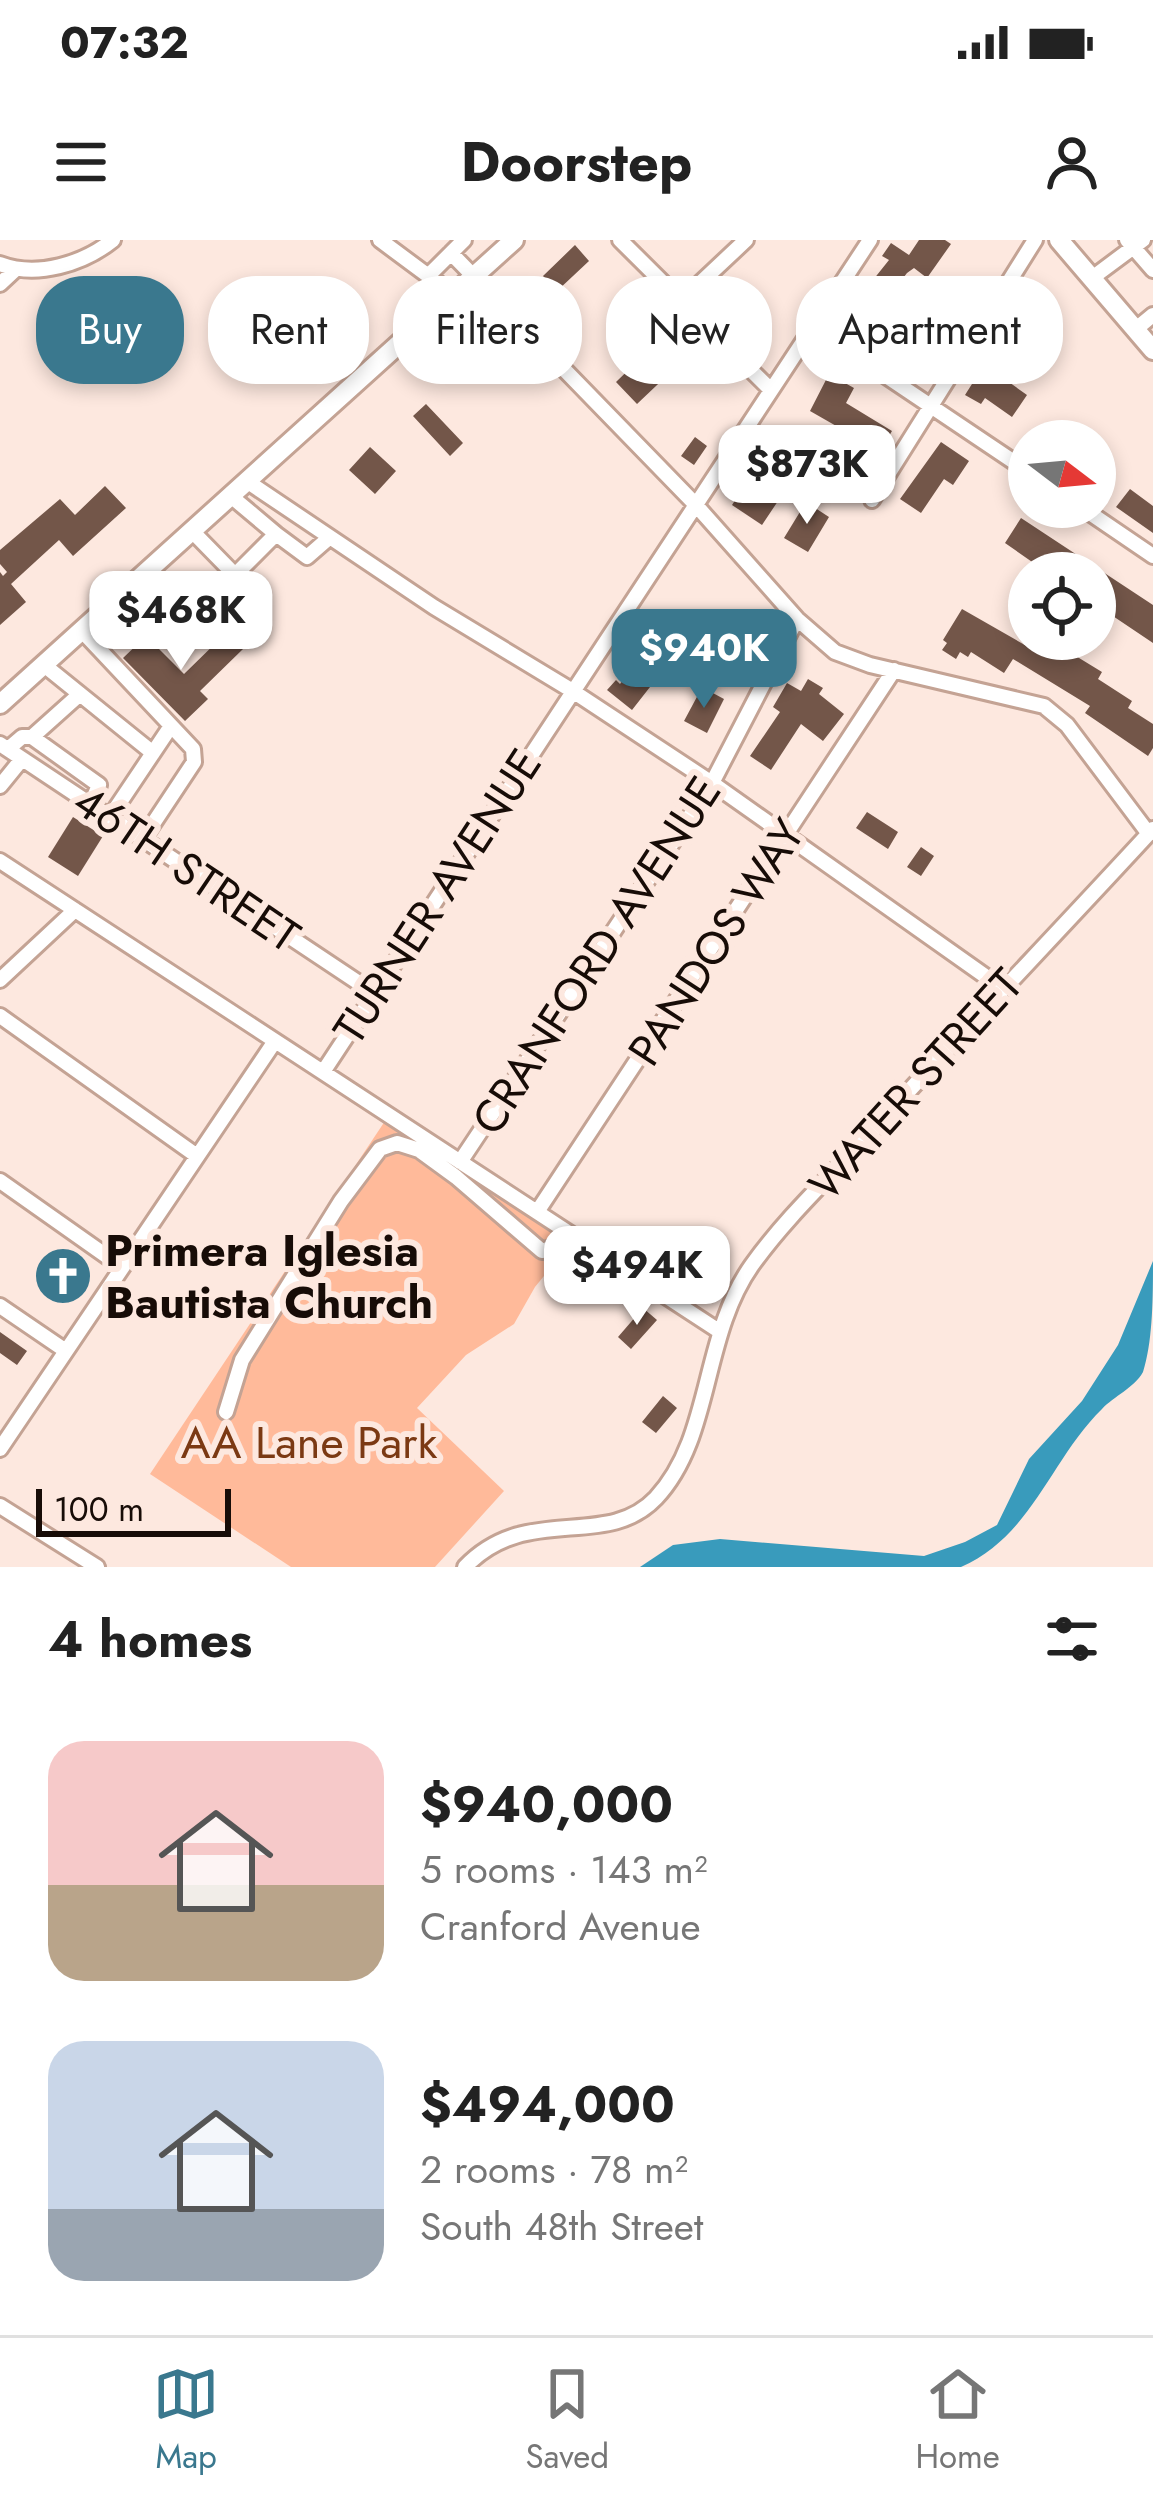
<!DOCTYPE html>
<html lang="en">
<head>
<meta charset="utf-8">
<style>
  :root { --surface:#fff; --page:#f6f6f6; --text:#222; --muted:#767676; --line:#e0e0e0; --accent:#3a788e }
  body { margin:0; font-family:Jost,sans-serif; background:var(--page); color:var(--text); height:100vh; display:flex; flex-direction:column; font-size:45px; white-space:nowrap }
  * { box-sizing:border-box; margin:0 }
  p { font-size:39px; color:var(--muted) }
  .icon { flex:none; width:66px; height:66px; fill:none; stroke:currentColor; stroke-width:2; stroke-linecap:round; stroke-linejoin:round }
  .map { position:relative; height:1327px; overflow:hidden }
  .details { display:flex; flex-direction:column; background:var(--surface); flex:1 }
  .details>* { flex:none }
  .top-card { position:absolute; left:36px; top:36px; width:1083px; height:108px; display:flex; gap:24px }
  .needle { width:78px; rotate:106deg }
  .tools { position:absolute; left:1008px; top:180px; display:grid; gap:24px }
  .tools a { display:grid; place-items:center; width:108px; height:108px; border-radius:50%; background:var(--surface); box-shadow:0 6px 18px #0003; font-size:60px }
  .scale { position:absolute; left:36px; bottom:30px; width:195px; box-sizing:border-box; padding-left:12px; border:6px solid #170c07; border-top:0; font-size:33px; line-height:42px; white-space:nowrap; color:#170c07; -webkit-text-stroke:9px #fde8df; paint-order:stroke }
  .price { position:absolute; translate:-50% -102px; padding:0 27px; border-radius:24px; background:#fff; color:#222; font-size:39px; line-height:78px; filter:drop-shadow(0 3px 6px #0008) }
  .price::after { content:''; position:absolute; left:50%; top:72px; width:36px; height:27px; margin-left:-18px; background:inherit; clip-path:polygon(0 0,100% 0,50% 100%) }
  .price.selected { background:var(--accent); color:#fff }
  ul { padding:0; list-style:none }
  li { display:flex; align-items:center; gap:36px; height:300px; padding:0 48px }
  li span { display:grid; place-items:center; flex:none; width:336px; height:240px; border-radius:36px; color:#555 }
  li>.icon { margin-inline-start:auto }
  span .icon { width:144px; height:144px; fill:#fffc; stroke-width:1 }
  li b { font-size:51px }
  h2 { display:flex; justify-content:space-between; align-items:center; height:144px; padding:0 48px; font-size:51px }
  .chip { padding:0 42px; border-radius:48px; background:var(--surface); box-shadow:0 6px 18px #0003; font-size:42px; line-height:108px }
  .chip.selected { background:var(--accent); color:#fff }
  .status { display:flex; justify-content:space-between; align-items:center; height:84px; padding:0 60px; background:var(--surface); direction:ltr }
  .status svg { height:33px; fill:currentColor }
  header { display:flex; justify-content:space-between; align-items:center; height:156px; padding:0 48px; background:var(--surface); font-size:54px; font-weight:700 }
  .menu { display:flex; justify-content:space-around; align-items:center; height:168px; border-top:3px solid var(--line); background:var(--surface); font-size:33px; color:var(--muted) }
  .menu a { display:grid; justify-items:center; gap:6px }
  .menu .selected { color:var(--accent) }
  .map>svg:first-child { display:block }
  .green { fill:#ffba9a }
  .water { fill:#399bbc }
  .building { fill:#735649 }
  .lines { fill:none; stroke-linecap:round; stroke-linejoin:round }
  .minor-casing { stroke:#c4a394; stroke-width:20 }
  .major-casing { stroke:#c4a394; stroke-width:24 }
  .minor { stroke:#fff; stroke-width:14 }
  .major { stroke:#fff; stroke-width:18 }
  .labels { text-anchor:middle; stroke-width:12; stroke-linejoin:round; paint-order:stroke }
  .street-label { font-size:45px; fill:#170c07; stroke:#fde8df }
  .poi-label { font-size:45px; font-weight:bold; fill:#170c07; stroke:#fde8df; text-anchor:start }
  .park-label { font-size:45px; fill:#7b3913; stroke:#fde8df }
</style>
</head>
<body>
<div class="status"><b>07:32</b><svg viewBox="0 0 49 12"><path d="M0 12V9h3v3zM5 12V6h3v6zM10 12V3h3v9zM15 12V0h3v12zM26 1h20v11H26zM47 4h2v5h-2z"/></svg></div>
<header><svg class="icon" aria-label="menu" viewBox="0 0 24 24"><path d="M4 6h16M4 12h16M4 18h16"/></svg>Doorstep<svg class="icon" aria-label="person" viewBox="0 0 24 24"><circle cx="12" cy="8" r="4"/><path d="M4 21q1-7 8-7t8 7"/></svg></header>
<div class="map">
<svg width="1153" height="1327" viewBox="0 0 1153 1327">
  <rect width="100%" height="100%" fill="#fde8df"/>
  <path class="green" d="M 389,875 L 570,1004 L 535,1047 L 514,1084 L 466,1115 L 417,1168 L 504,1251 L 435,1327 L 291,1327 L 150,1234 Z"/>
  <path class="water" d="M 1153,1021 C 1153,1055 1153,1101 1143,1132 C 1134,1148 1114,1156 1102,1169 C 1050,1220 1032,1296 961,1327 L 640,1327 L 673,1305 L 720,1299 L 924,1316 L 965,1302 L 997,1285 L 1029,1219 L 1082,1161 L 1118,1105 Z"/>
  <path class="building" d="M 919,0 L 945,0 L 951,4 L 927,38 L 914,28 L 907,33 L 866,86 L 854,76 L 878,45 L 873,40 L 889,20 L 882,16 L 891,3 L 909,15 Z
    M 575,5 L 589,21 L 557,51 L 543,36 Z
    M 940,80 L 956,90 L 931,132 L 883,97 L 894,81 L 926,104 Z
    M 655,104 L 676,127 L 637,164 L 616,142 Z
    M 996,106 L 1011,115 L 999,135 L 1027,155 L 1012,177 L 985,158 L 981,164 L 965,155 Z
    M 829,134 L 854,148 L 846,163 L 892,191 L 880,211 L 810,171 Z
    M 426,164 L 463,203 L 450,216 L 413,176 Z
    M 695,197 L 707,206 L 694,225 L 681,216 Z
    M 784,202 L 810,215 L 791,252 L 786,249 L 762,285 L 732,265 L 749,239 L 761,247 Z
    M 941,202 L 969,221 L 953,245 L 944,239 L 921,273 L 900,259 Z
    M 370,207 L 396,231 L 375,254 L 349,230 Z
    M 105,246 L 126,268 L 73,316 L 59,300 L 11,344 L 26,362 L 0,385 L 0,332 L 3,336 L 7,332 L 0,324 L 0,310 L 60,259 L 75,275 Z
    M 1130,249 L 1153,266 L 1153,293 L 1116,267 Z
    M 806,262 L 829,277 L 808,312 L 784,298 Z
    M 1021,278 L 1153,365 L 1153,403 L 1095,364 L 1095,333 L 1048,333 L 1005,303 Z
    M 962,369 L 1030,408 L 1036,399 L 1048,399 L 1102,432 L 1098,439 L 1132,461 L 1128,468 L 1153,484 L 1153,508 L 1148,516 L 1085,473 L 1090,466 L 1013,419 L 1004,433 L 971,412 L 968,417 L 960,412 L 956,419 L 942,410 L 947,403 L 943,400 Z
    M 227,392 L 243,409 L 200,451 L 208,459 L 185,481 L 123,418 L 146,396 L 184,434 Z
    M 721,404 L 746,421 L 736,435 L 711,417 Z
    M 630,431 L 650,447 L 632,470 L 607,450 L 616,440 L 620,444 Z
    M 808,439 L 823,448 L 819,454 L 844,474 L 823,501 L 801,484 L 771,530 L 750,516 L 780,472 L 773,467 L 787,443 L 801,451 Z
    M 711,452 L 724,459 L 707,493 L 684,481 L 699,453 L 708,458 Z
    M 867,572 L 898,592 L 888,609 L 856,588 Z
    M 73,577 L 103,596 L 78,636 L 48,617 Z
    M 921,607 L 934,616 L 921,636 L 907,627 Z
    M 643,1068 L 657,1080 L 631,1109 L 618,1097 Z
    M 0,1092 L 27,1111 L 17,1125 L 0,1113 Z
    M 663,1156 L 677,1168 L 656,1193 L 642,1182 Z"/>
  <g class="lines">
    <defs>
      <path id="minor" d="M 380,0 L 454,55
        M 620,0 L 771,150
        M 1127,0 L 1153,30
        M 451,13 L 695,264 L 797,379 L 835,412 L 870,425 L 1044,466 L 1067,485 L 1149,594
        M 0,24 C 37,38 83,24 113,0
        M 428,36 L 464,0
        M 1092,38 L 1143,0
        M 0,44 L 15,30
        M 681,61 L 746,0
        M 813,87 L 1029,232
        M 1136,89 L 1153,75
        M 248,242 L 434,367 L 571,450 L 712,543 L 1002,748
        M 872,260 L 1035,0
        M 1081,267 L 1153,316
        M 193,292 L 235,335 L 276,294 L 232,257
        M 276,294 L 307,317 L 330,297
        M 82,391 L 193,509 L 194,522 L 143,599
        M 44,425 L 153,513
        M 32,497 L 99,545 L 91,564
        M 0,504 L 374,753
        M 8,509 L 22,497 L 32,497 L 80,454
        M 0,546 L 22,519
        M 110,577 L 171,486
        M 0,621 L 719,1091
        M 0,740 L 75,670
        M 0,776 L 197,916
        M 323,832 L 870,0
        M 460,922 L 712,543 L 797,379
        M 0,941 L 122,1027
        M 537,972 L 894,430
        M 0,1066 L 66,1111
        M 226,1172 L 242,1120 L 341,961 L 380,909 L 397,903 L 419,910 L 456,937 L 542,1011 L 554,1007 L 567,992
        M 0,1209 L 275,801
        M 0,1266 L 97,1327
        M 465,1327 C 527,1262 606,1311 656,1258 C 713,1197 701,1097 752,1025 C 787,976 833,934 874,889 C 966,788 1060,690 1153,589"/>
      <path id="major" d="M 1059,0 L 1153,110
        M 0,464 L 514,0"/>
    </defs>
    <use href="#minor" class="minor-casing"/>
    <use href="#major" class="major-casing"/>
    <use href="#minor" class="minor"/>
    <use href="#major" class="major"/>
  </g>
  <defs>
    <symbol id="church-disc" viewBox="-11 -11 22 22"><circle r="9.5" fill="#3a788e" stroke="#fde8df"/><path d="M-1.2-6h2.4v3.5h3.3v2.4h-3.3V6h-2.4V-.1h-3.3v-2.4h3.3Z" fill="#fff"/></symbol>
  </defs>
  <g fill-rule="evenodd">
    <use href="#church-disc" x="30" y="1003" width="66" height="66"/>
  </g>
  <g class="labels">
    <g class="street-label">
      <text transform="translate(187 628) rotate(34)" y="16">46TH STREET</text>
      <text transform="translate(437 656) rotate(-57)" y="16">TURNER AVENUE</text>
      <text transform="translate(716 702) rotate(-57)" y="16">PANDOS WAY</text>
      <text transform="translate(596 715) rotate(-57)" y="16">CRANFORD AVENUE</text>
      <text transform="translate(915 844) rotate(-48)" y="16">WATER STREET</text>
    </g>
    <g class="poi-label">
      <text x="105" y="1026">Primera Iglesia<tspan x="105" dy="52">Bautista Church</tspan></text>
    </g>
    <g class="park-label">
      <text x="309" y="1218">AA Lane Park</text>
    </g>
  </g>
</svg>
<div class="tools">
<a><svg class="needle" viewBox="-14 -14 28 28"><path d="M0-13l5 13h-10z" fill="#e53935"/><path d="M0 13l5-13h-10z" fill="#767676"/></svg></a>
<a><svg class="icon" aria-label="locate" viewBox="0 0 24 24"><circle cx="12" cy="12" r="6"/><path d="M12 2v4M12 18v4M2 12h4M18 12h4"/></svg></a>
</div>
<div class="scale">100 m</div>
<b class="price" style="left:807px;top:287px">$873K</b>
<b class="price" style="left:181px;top:433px">$468K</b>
<b class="price selected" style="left:704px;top:471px">$940K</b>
<b class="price" style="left:637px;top:1088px">$494K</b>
<div class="top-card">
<a class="chip selected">Buy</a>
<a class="chip">Rent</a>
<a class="chip">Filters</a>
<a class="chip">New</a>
<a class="chip">Apartment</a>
</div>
</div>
<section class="details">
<h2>4 homes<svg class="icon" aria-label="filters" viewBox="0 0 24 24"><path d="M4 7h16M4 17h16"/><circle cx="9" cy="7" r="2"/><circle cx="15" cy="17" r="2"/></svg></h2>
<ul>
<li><span style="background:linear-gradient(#f6c9c9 60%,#b9a48a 0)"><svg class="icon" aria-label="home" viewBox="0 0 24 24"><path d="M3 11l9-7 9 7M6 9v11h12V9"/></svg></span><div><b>$940,000</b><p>5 rooms · 143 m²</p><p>Cranford Avenue</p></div></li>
<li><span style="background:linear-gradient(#c9d6e8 70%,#9aa5b1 0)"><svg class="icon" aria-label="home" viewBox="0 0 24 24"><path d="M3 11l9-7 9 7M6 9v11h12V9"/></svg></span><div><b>$494,000</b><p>2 rooms · 78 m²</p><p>South 48th Street</p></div></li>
</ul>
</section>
<nav class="menu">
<a class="selected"><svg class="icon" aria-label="map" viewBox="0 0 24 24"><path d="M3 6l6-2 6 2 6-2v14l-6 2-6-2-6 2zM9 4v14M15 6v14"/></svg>Map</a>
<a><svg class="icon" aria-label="saved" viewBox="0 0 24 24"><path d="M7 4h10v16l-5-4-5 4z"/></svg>Saved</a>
<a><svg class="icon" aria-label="home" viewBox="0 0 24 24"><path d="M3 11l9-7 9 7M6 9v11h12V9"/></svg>Home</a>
</nav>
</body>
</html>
